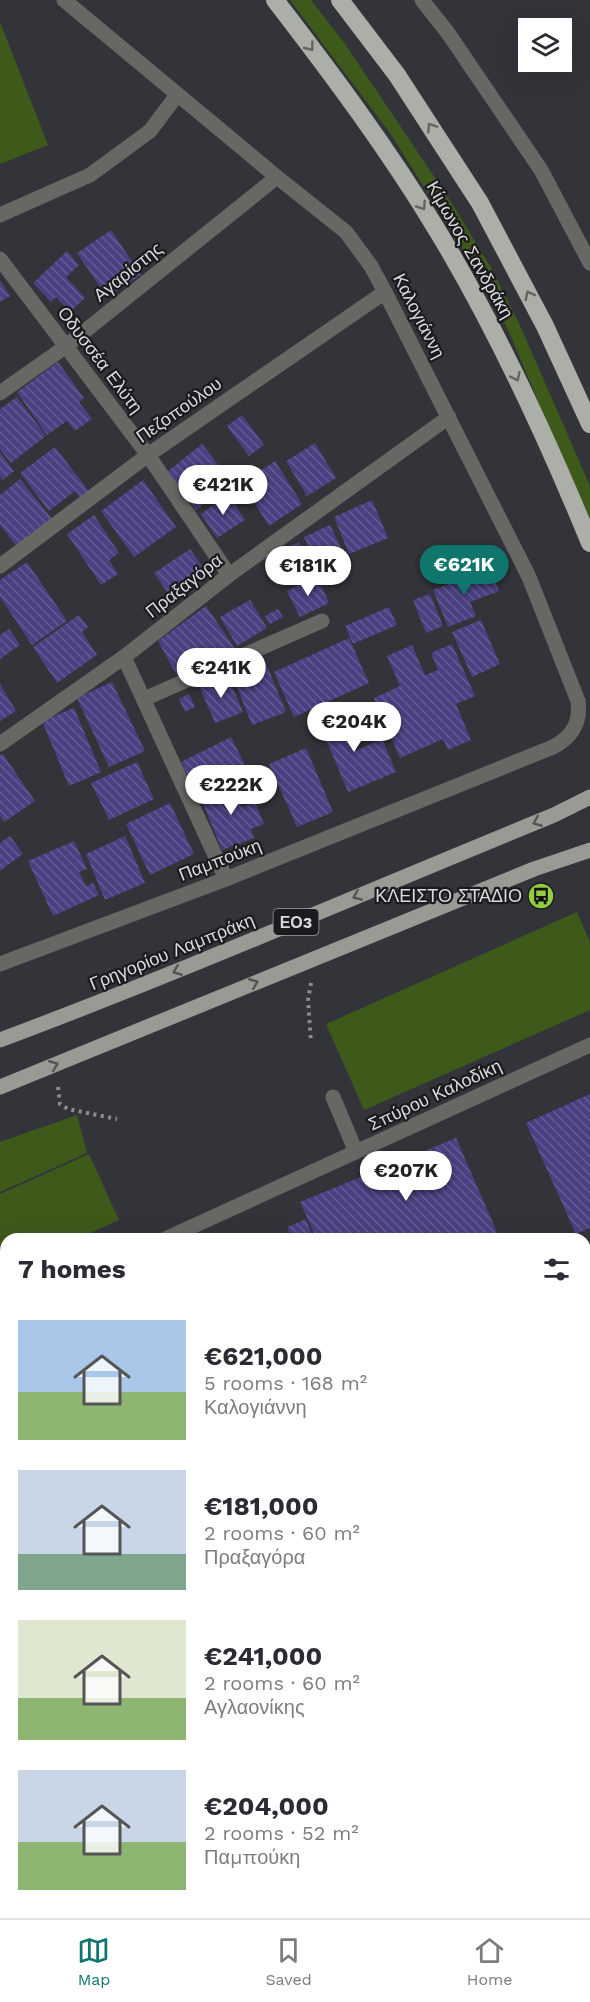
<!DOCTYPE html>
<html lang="en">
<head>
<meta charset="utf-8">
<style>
  :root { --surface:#fff; --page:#f2f2f3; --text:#2b2b33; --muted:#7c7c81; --line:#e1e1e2; --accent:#0f766e }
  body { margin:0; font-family:"Work Sans",sans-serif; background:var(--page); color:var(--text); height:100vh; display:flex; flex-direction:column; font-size:22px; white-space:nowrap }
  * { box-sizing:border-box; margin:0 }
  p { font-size:20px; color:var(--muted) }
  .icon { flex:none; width:33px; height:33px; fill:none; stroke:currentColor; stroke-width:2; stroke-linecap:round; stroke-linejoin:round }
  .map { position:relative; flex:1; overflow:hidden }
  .drawer { position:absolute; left:0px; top:1233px; width:591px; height:686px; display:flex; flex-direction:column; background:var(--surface); border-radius:18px 18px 0 0; box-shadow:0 6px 24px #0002 }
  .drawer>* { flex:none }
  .controls { position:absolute; left:518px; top:18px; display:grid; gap:12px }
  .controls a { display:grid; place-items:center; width:54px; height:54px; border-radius:0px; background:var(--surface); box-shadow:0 6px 24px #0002; font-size:30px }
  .price { position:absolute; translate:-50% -51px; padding:0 14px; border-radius:21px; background:#fff; color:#222; font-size:20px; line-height:39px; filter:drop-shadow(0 2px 3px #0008) }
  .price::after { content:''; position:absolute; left:50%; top:36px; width:18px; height:14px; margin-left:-9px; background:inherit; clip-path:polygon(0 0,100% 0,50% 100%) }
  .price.active { background:var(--accent); color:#fff }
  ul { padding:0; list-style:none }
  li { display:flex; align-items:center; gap:18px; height:150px; padding:0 18px }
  li span { display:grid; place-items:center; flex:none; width:168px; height:120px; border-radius:0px; color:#555 }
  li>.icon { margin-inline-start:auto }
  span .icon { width:72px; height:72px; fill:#fffc; stroke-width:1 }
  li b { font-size:26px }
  h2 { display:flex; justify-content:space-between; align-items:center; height:72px; padding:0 18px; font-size:26px }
  .menu { display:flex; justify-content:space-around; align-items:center; height:84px; border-top:2px solid var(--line); background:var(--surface); font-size:16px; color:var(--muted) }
  .menu a { display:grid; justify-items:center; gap:3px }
  .menu .active { color:var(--accent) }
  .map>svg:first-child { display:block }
  .green { fill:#3e5a1b }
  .building { fill:url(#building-back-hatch) }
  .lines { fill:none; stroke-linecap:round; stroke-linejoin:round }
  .path { stroke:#8c8c92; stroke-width:4; stroke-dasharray:3 4.5; stroke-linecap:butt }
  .minor { stroke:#666864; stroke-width:15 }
  .major { stroke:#979b94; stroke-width:15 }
  .highway { stroke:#abafa7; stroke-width:18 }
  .oneway { stroke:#636562 }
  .oneway2 { stroke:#535553 }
  .labels { text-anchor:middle; stroke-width:4.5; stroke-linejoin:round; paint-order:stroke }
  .shield { fill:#1b1b1e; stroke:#a1a1a5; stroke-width:1.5 }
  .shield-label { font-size:16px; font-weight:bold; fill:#dadadf }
  .street-label { font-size:18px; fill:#dadadf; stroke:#1b1b1e }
  .poi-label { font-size:18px; fill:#dadadf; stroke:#1b1b1e; text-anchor:end }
</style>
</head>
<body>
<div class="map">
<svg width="590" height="1918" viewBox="0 0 590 1918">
  <defs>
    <pattern id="building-back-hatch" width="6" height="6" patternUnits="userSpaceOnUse" patternTransform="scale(1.5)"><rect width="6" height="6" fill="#494181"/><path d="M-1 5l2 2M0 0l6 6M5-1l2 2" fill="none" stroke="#635c92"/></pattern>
  </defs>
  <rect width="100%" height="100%" fill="#33333a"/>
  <path class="green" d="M 290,0 L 311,0 L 343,41 L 399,124 L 453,205 L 490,266 L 519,323 L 590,486 L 590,524 L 508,330 L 479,274 L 390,133 Z
    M 0,22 L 48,145 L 0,164 Z
    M 577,912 L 590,942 L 590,1010 L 364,1110 L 326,1024 Z
    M 77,1115 L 87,1153 L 0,1192 L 0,1142 Z
    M 89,1154 L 119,1220 L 77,1239 L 6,1239 L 6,1271 L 0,1273 L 0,1194 Z
    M 6,1328 L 6,1912 L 137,1913 L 125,1918 L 0,1918 L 0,1331 Z
    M 590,1333 L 590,1512 L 585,1500 L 585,1335 Z"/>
  <path class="building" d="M 111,230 L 141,275 L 107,297 L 77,253 Z
    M 67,251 L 79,265 L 66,277 L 85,298 L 70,312 L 56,297 L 51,302 L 33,283 Z
    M 0,280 L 10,296 L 0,302 Z
    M 58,362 L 84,398 L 79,402 L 92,419 L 75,431 L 67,421 L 47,435 L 17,392 Z
    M 17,397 L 46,436 L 11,463 L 0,449 L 0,409 Z
    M 242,415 L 264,445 L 249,456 L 227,426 Z
    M 315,443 L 336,478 L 307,496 L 286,461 Z
    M 202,444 L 220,467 L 206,477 L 218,493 L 196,510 L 167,472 Z
    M 55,447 L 91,494 L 82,500 L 75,491 L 49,511 L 20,473 Z
    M 0,452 L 14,471 L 3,480 L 0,476 Z
    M 275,461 L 302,504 L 269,526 L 242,483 Z
    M 20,479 L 53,520 L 18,548 L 0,525 L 0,495 Z
    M 143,480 L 176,527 L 134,557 L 101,511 Z
    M 228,494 L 245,520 L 217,538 L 201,514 Z
    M 372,500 L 388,538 L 349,554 L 334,517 Z
    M 94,515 L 119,553 L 109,560 L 118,574 L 101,585 L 67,534 Z
    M 330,525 L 344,554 L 318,567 L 304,537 Z
    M 299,542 L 311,568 L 277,585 L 264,559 Z
    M 190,549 L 209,576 L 173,600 L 154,573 Z
    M 27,562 L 67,621 L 32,645 L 0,597 L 0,580 Z
    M 490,569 L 499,591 L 470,602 L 476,616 L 448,627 L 433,590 Z
    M 317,576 L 329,603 L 300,617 L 287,591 Z
    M 430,594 L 443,626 L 426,633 L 413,600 Z
    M 250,600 L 267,628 L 237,646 L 220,617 Z
    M 206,606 L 236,650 L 177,676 L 158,641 Z
    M 389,607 L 397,625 L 353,644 L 345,626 Z
    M 278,609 L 283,617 L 270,624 L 265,616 Z
    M 79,615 L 88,627 L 82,632 L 97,655 L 57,683 L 33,647 Z
    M 481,620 L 500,664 L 472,677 L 452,632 Z
    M 9,629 L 20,645 L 0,659 L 0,635 Z
    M 349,638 L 369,683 L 294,717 L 274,672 Z
    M 452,644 L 475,696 L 456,704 L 471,740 L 448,750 L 443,739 L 400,758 L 374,698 L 400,686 L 387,656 L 412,645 L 425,675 L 438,670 L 431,653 Z
    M 265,661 L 286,712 L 252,725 L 232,674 Z
    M 227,674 L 243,712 L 215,723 L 199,686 Z
    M 112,682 L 145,751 L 109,767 L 77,698 Z
    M 0,684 L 16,711 L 0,721 Z
    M 189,694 L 195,707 L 185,712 L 179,699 Z
    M 335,704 L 355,751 L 382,739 L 396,772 L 348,792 L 315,713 Z
    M 74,708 L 101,772 L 69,786 L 42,721 Z
    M 231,737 L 247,769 L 197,794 L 181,762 Z
    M 306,748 L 333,812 L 297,827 L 269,764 Z
    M 3,754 L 35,801 L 4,822 L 0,816 L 0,755 Z
    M 137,762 L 154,799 L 109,820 L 91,783 Z
    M 233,783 L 242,807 L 255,802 L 264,824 L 251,829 L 254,838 L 222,850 L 200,796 Z
    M 170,803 L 194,854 L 150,875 L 126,824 Z
    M 10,836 L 23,854 L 0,871 L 0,843 Z
    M 125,836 L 145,883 L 105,900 L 86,854 Z
    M 74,841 L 87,869 L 79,872 L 86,886 L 93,883 L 99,895 L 53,916 L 28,861 Z
    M 590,1094 L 590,1228 L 576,1234 L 526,1123 Z
    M 456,1138 L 500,1239 L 317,1239 L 300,1202 Z
    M 306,1219 L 313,1238 L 292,1239 L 287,1227 Z
    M 6,1328 L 6,1413 L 0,1416 L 0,1331 Z
    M 590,1600 L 590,1635 L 585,1637 L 585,1602 Z
    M 590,1721 L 590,1765 L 585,1768 L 585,1724 Z
    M 585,1818 L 590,1829 L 590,1876 L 585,1879 Z
    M 590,1897 L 590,1918 L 575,1918 L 572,1912 L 585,1912 L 585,1900 Z
    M 6,1902 L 6,1912 L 137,1912 L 125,1918 L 0,1918 L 0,1905 Z
    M 172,1912 L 296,1912 L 298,1914 L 292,1918 L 161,1918 Z
    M 364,1912 L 522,1912 L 510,1918 L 343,1918 L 351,1915 L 352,1918 Z"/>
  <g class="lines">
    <path class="path" d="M 311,983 L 308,1000 L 311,1042
      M 58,1087 L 60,1104 L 68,1109 L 117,1119"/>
    <path class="minor" d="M 422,0 L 448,33 L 541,170 L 590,263
      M 0,215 L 90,175 L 150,131 L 177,95
      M 0,259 L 148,455 L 229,575
      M 0,393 L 65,347 L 277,177
      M 0,566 L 148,455 L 385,292
      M 124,657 L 226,879
      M 144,699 L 322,621
      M 0,744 L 124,657 L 229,575 L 449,417
      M 0,964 L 226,879 L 553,747 C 572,737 581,723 578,701 L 529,577 L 385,292 L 371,266 L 346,232 L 277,177 L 64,0
      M 333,1097 L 356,1152
      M 165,1239 L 590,1045
      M 0,1315 L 6,1312
      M 585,1707 L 590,1705
      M 585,1890 L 590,1887
      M 554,1912 L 556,1918
      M 137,1918 L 148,1912
      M 525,1918 L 537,1912"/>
    <path class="major" d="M 0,1040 C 187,970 370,890 554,815 L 590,797
      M 0,1087 L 534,869 L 590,850"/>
    <path class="highway" d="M 275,0 C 332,74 388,149 437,230 C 497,329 546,436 590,543
      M 340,0 L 397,75 L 480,203 L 545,326 L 590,424"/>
  </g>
  <defs><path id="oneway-chevron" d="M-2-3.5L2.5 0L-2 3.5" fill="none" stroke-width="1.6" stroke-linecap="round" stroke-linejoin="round" transform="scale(1.5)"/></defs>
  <g class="oneway">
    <use href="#oneway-chevron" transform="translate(310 47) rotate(53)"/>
    <use href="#oneway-chevron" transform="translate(431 127) rotate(-123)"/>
    <use href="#oneway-chevron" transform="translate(422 206) rotate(57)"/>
    <use href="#oneway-chevron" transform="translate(529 295) rotate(-118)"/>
    <use href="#oneway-chevron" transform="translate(516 377) rotate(65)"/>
  </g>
  <g class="oneway2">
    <use href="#oneway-chevron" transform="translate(537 822) rotate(158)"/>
    <use href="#oneway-chevron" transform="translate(357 896) rotate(157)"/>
    <use href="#oneway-chevron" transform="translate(177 971) rotate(158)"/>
    <use href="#oneway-chevron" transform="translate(254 983) rotate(-22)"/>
    <use href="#oneway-chevron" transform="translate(54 1065) rotate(-22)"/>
  </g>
  <defs>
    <symbol id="bus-disc" viewBox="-11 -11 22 22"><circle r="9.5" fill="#90cd40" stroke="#1b1b1e"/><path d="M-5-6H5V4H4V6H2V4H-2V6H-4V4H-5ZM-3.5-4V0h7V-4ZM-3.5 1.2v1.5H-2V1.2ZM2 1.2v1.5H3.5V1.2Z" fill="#111"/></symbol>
  </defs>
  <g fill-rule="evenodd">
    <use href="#bus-disc" x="526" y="881" width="30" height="30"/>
  </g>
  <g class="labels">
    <rect class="shield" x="273.5" y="909" width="45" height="26" rx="4.5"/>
    <g class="shield-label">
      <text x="296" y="928">ΕΟ3</text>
    </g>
    <g class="street-label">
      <text transform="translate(470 250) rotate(60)" y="6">Κίμωνος Σανδράκη</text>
      <text transform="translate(128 272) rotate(-39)" y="6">Αγαρίστης</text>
      <text transform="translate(419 316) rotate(63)" y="6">Καλογιάννη</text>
      <text transform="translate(100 360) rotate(53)" y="6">Οδυσσέα Ελύτη</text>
      <text transform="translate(179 410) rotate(-35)" y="6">Πεζοπούλου</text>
      <text transform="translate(184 586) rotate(-38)" y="6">Πραξαγόρα</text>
      <text transform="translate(220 860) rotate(-21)" y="6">Παμπούκη</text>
      <text transform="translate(172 952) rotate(-22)" y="6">Γρηγορίου Λαμπράκη</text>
      <text transform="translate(435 1095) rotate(-25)" y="6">Σπύρου Καλοδίκη</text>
    </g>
    <g class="poi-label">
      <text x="522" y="902">ΚΛΕΙΣΤΟ ΣΤΑΔΙΟ</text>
    </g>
  </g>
</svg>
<div class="controls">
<a><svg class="icon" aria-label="layers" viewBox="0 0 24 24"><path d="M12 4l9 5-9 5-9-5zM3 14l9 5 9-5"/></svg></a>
</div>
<b class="price" style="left:223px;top:516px">€421K</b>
<b class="price active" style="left:464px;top:596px">€621K</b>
<b class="price" style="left:308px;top:597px">€181K</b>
<b class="price" style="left:221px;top:699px">€241K</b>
<b class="price" style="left:354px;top:753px">€204K</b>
<b class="price" style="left:231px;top:816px">€222K</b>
<b class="price" style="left:406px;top:1202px">€207K</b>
<section class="drawer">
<h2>7 homes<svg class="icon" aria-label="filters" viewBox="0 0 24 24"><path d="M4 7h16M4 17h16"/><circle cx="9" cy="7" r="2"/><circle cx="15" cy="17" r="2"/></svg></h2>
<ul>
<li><span style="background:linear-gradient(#a9c7e8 60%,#8fb573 0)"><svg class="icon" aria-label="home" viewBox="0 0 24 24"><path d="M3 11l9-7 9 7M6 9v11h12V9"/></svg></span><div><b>€621,000</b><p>5 rooms · 168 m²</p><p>Καλογιάννη</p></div></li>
<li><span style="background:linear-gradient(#c9d6e8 70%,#7fa58c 0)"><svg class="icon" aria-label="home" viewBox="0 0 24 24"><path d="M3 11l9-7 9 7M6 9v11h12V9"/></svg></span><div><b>€181,000</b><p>2 rooms · 60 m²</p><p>Πραξαγόρα</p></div></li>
<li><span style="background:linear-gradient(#dfe7d0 65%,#8fb573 0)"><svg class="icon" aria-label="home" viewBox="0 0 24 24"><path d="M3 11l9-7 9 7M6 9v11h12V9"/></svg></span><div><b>€241,000</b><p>2 rooms · 60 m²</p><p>Αγλαονίκης</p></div></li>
<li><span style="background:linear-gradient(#c9d6e8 60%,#8fb573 0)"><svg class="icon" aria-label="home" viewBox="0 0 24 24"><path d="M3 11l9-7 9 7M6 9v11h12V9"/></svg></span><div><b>€204,000</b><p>2 rooms · 52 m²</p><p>Παμπούκη</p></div></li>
</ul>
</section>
</div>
<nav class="menu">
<a class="active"><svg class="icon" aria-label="map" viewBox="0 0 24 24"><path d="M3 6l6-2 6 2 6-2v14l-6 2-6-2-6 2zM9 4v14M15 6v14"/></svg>Map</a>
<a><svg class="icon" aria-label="saved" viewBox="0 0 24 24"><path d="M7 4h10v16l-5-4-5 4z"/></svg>Saved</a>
<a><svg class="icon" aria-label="home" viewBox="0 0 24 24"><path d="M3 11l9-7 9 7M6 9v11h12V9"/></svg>Home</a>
</nav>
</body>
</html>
